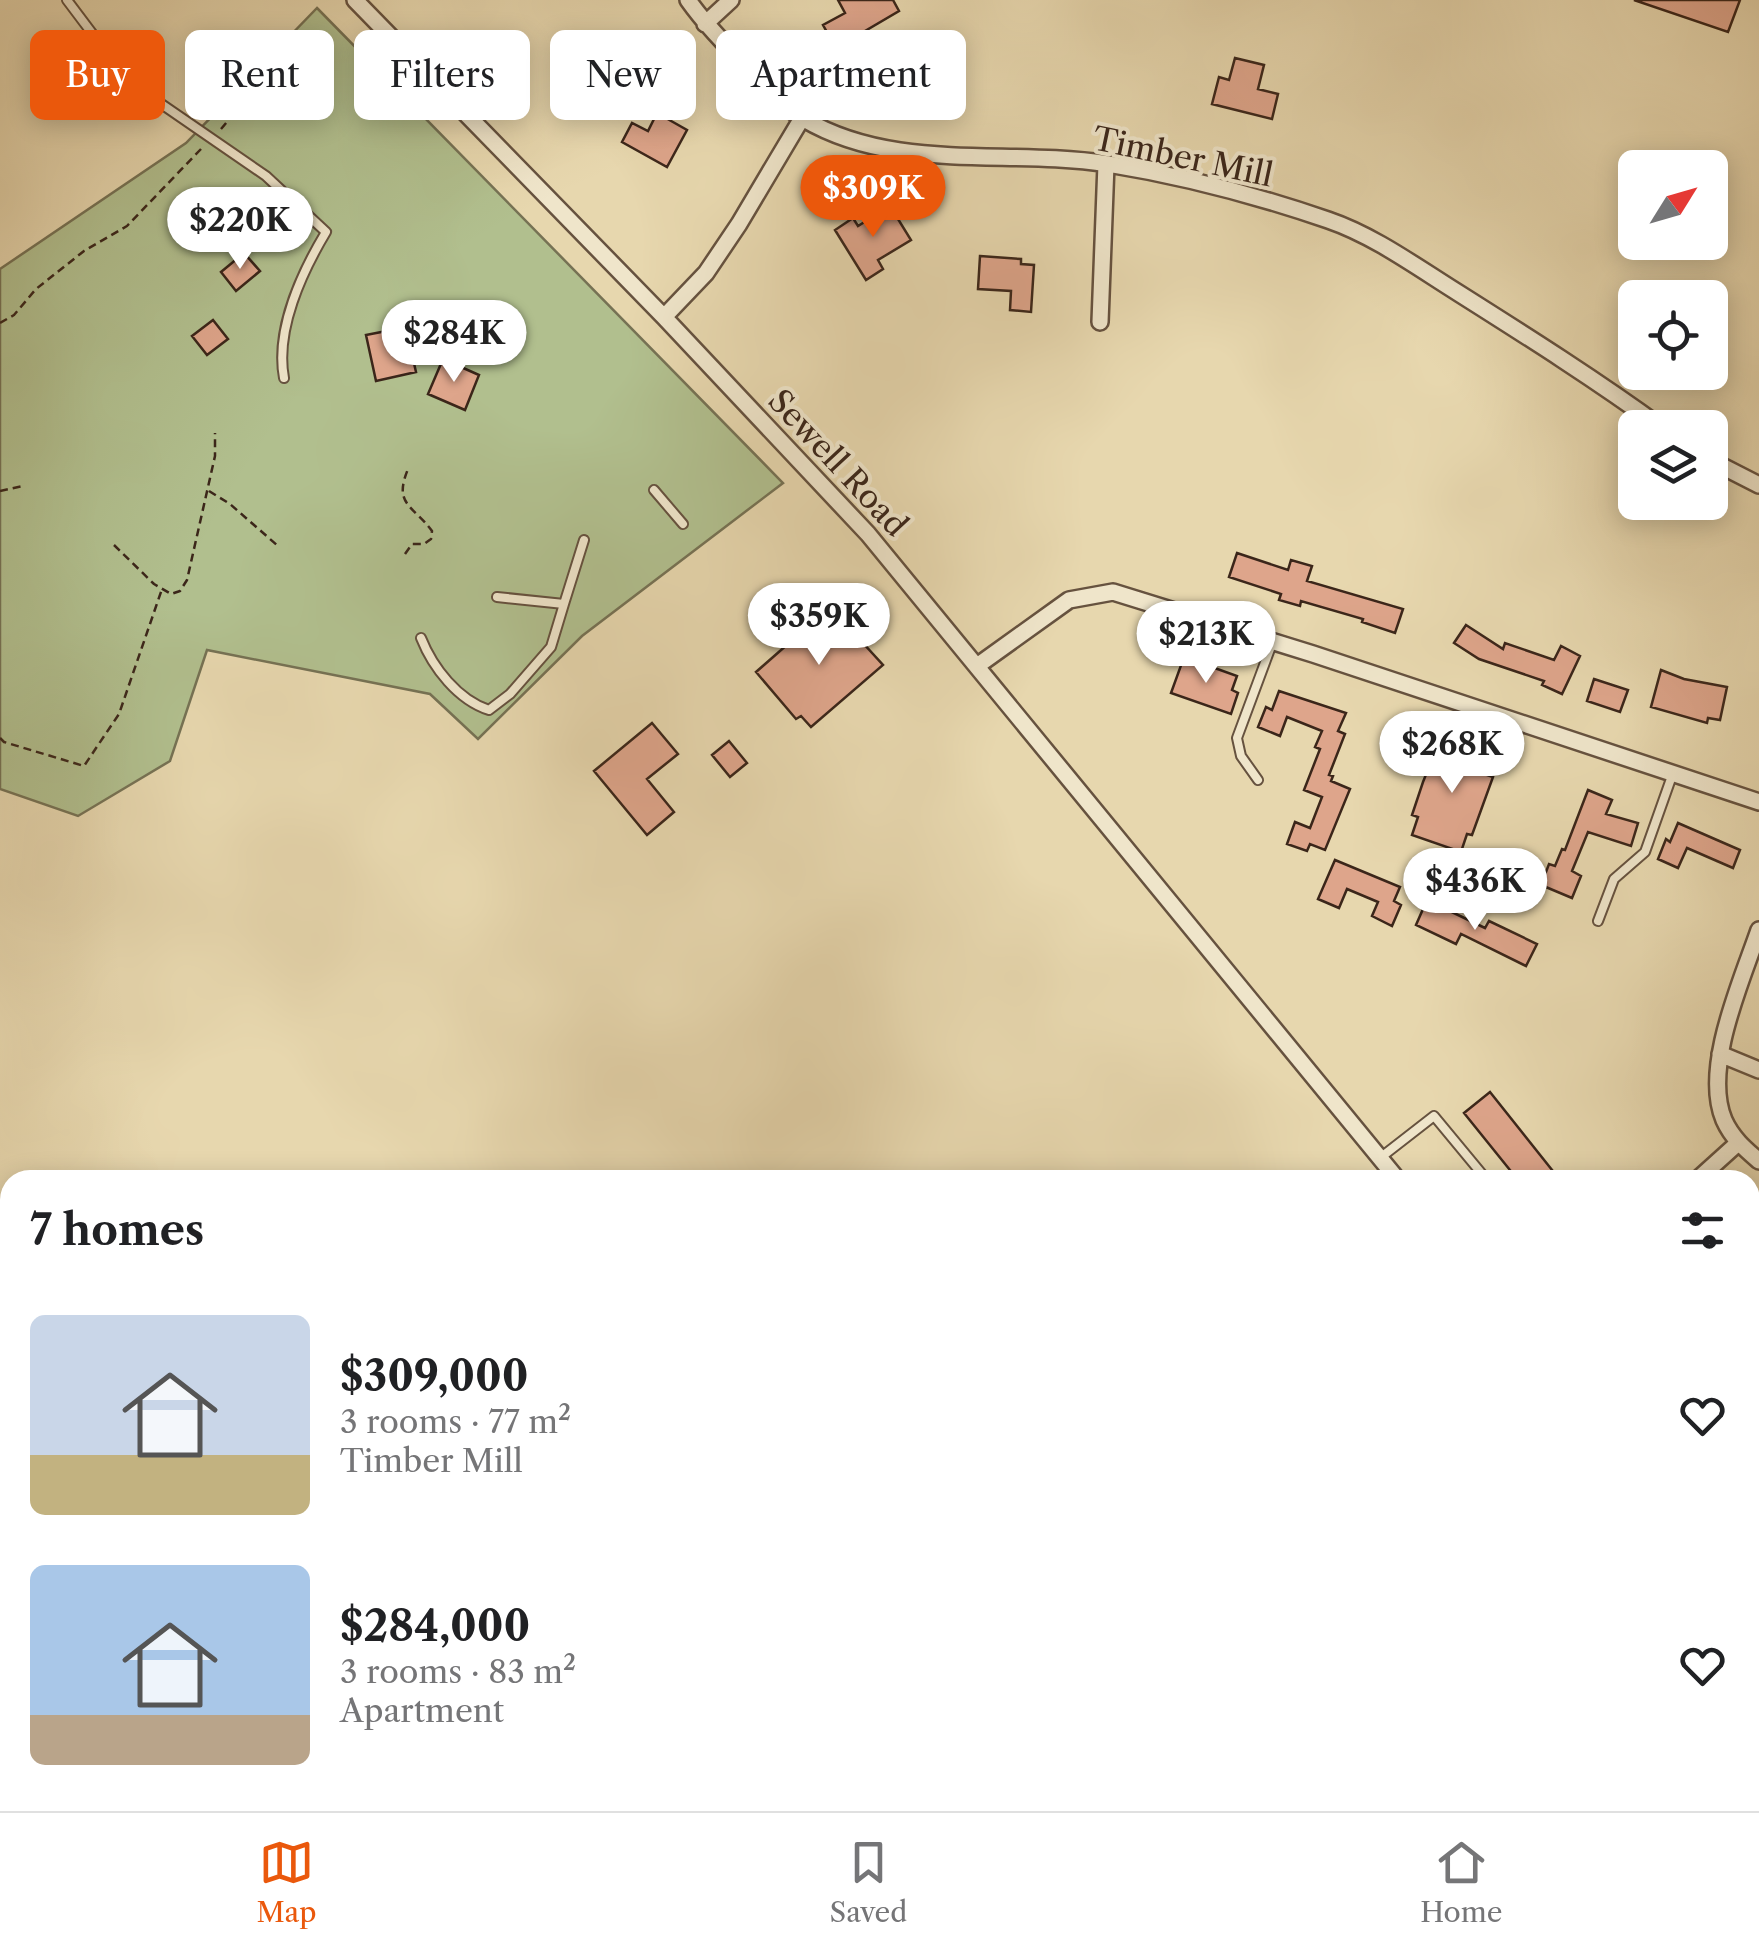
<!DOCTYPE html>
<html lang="en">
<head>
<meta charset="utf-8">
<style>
  :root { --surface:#fff; --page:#f6f6f6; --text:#202124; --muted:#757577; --line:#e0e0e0; --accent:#ea580c }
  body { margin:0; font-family:"Libre Caslon Text",serif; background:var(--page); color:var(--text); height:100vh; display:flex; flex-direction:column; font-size:38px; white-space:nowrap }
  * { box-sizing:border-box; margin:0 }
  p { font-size:32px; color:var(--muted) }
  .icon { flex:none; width:55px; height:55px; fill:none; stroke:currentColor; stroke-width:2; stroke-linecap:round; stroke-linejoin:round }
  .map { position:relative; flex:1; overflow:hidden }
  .drawer { position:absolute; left:0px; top:1170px; width:1760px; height:642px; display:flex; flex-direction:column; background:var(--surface); border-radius:30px 30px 0 0; box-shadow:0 5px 25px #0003 }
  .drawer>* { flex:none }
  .hud { position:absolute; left:30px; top:30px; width:1000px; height:90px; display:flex; gap:20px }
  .needle { width:65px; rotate:53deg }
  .tools { position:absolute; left:1618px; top:150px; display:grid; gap:20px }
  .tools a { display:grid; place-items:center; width:110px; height:110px; border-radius:15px; background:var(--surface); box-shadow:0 5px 25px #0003; font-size:50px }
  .price { position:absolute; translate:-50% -85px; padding:0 22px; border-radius:35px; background:#fff; color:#222; font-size:32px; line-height:65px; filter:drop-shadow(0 2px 5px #0008) }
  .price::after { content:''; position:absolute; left:50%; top:60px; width:30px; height:22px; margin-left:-15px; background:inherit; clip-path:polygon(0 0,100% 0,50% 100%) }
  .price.on { background:var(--accent); color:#fff }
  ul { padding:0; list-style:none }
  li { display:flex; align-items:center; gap:30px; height:250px; padding:0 30px }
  li span { display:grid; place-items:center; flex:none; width:280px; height:200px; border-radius:15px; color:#555 }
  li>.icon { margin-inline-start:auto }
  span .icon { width:120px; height:120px; fill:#fffc; stroke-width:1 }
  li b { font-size:42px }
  h2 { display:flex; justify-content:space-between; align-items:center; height:120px; padding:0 30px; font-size:42px }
  .pill { padding:0 35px; border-radius:15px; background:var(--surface); box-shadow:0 5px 25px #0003; font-size:35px; line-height:90px }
  .pill.on { background:var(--accent); color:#fff }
  .tabs { display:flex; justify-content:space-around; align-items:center; height:140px; border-top:2px solid var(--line); background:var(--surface); font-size:28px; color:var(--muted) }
  .tabs a { display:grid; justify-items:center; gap:5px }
  .tabs .on { color:var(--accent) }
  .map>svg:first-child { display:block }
  .green { fill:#b1bf8e; stroke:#767254; stroke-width:2.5 }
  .water { fill:#97b9af; stroke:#727e73; stroke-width:2.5 }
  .building { fill:#dea58b; stroke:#3b261a; stroke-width:2.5 }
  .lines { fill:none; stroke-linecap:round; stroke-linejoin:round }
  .lane-casing { stroke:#66523f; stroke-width:12 }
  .street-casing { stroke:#66523f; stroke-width:20 }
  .path { stroke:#3b261a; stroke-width:2.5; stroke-dasharray:8 5; stroke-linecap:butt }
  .lane { stroke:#efe5ca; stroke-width:8 }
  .street { stroke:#efe5ca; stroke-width:15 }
  .labels { text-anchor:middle; stroke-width:8; stroke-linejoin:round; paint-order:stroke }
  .street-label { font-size:32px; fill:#3b261a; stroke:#efe5ca }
</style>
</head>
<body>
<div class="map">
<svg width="1759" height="1811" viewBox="0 0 1759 1811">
  <rect width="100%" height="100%" fill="#e7d7ae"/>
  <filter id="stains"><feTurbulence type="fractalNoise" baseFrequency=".002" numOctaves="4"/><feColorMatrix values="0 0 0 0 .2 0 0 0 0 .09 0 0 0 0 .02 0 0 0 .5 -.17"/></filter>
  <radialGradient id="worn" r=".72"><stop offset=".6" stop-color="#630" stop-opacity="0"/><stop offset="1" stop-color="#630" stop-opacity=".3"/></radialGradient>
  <path class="green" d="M 317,8 L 783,483 L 582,636 L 478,739 L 430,694 L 207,650 L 170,761 L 78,816 L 0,789 L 0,269 L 186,143 Z"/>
  <path class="water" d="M 1750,1749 L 1759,1769 L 1759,1811 L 489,1811 L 488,1803 L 1750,1802 Z"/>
  <path class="building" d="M 838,0 L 893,0 L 899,11 L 836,48 L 823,25 L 845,13 Z
    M 1634,0 L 1740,0 L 1728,32 Z
    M 1235,58 L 1264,65 L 1258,89 L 1278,94 L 1272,119 L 1212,104 L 1219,77 L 1229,80 Z
    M 657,113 L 687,130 L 667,167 L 622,142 L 632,123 L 648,131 Z
    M 890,206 L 911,240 L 878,260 L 883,269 L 866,280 L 835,230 L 853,218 L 858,226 Z
    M 244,253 L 260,271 L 236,291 L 221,272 Z
    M 980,256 L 1021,259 L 1021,264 L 1034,265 L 1031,312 L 1010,310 L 1011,291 L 978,289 Z
    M 213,320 L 228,339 L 207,355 L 192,336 Z
    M 412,326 L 417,349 L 411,350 L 416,372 L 376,381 L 366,335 Z
    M 443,359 L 479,375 L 465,410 L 428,394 Z
    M 1237,553 L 1288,570 L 1291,560 L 1312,566 L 1307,581 L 1403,609 L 1395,633 L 1362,622 L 1363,619 L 1301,601 L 1300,606 L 1279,600 L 1281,594 L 1229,577 Z
    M 830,607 L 883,665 L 811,727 L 801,716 L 796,719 L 756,672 Z
    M 1466,625 L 1503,649 L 1505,643 L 1554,660 L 1561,646 L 1580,656 L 1562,694 L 1542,685 L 1544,681 L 1479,659 L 1454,643 Z
    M 1184,657 L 1237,676 L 1232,690 L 1238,693 L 1231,714 L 1171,693 Z
    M 1661,670 L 1684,679 L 1727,687 L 1720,720 L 1708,718 L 1707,723 L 1651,707 Z
    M 1594,679 L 1628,690 L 1620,712 L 1587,701 Z
    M 1279,691 L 1346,713 L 1338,731 L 1345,734 L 1329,775 L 1333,776 L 1331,781 L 1350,789 L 1325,850 L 1310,844 L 1307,851 L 1287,844 L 1295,822 L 1310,828 L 1322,797 L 1304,790 L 1320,749 L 1315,747 L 1322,731 L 1287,717 L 1280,736 L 1258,727 L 1266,707 L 1272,710 Z
    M 652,723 L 678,754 L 647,779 L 674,812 L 647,835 L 594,771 Z
    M 1445,740 L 1493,759 L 1487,775 L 1493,777 L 1472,835 L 1467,834 L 1461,852 L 1412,835 L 1418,817 L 1412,815 L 1423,782 L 1433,757 L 1437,759 Z
    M 729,741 L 747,763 L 730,777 L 712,755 Z
    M 1588,790 L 1612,800 L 1606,814 L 1638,823 L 1631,846 L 1588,832 L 1572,871 L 1581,876 L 1572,898 L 1541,885 L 1549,864 L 1555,866 L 1562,849 L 1565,850 Z
    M 1678,823 L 1740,850 L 1733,868 L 1687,848 L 1678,868 L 1658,859 L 1666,839 L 1670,842 Z
    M 1335,860 L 1400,887 L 1394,901 L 1401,905 L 1392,926 L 1372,916 L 1378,902 L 1347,889 L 1339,908 L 1318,899 Z
    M 1427,900 L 1485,928 L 1489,921 L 1537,944 L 1526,966 L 1461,934 L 1456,944 L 1416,925 Z
    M 1490,1092 L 1560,1180 L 1518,1180 L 1464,1113 Z"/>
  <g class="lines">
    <defs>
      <path id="lane" d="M 67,0 L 128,81 L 266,176 L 326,232 C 302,272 275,330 284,378
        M 654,490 L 683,524
        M 564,604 L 584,540
        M 421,638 C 433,668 458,700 489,710 L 510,694 L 551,647 L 564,604 L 497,597
        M 1258,780 L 1241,756 L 1237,738 L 1273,641
        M 1598,921 L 1614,879 L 1645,852 L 1673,773
        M 1380,1158 L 1434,1116 L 1487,1180"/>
      <path id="street" d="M 355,0 L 664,317 L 868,534 L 1398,1180
        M 688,0 C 707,27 730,50 754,73 C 769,89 785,108 804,119 C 895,173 1008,148 1108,164 C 1182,176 1258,196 1328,220 C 1375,236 1418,268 1460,294 C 1528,337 1596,380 1662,428
        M 705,24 L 731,0
        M 664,317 L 706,273 L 739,224 L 802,118
        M 1100,322 L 1106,164
        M 1710,460 L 1759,485
        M 977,666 L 1069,600 L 1113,592 L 1313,654 L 1759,802
        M 1759,930 C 1742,980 1702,1068 1724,1120 C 1732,1138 1745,1149 1759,1161
        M 1720,1054 L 1759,1070
        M 1697,1180 L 1738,1143
        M 1750,1457 L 1759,1449
        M 1750,1610 L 1759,1621"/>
    </defs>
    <use href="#lane" class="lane-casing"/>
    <use href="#street" class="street-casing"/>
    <path class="path" d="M 221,129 C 236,112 280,49 304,62 C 318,69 327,95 335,108
      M 0,323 L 14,315 L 36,289 L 84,251 L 127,226 L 201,149
      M 0,491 L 23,486
      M 209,491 L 230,504 L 278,546
      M 114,545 L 154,584 L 171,594 L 180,591 L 187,580 L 215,456 L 215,433
      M 405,554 L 412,544 L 424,544 L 431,539 L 432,531 C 413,505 393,505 408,469
      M 0,738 L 4,742 L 84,766 L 119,714 L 162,589"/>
    <use href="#lane" class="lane"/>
    <use href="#street" class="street"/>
  </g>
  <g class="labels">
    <g class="street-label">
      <text transform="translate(1183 157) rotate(12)" y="11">Timber Mill</text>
      <text transform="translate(838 463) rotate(47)" y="11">Sewell Road</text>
    </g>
  </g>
  <rect width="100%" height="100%" filter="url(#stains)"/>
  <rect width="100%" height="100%" fill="url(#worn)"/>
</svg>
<div class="tools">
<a><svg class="needle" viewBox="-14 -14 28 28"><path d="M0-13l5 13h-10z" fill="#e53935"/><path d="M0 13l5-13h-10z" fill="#757577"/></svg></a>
<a><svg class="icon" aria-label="locate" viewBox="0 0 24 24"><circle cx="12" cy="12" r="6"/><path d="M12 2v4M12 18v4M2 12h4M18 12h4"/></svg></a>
<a><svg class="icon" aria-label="layers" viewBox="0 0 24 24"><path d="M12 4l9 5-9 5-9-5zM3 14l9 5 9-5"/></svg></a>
</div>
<b class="price on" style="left:873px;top:240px">$309K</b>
<b class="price" style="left:240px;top:272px">$220K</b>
<b class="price" style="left:454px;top:385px">$284K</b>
<b class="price" style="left:819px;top:668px">$359K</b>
<b class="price" style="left:1206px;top:686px">$213K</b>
<b class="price" style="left:1452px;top:796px">$268K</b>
<b class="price" style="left:1475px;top:933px">$436K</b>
<div class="hud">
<a class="pill on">Buy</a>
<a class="pill">Rent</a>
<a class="pill">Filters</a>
<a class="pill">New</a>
<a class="pill">Apartment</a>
</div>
<section class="drawer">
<h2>7 homes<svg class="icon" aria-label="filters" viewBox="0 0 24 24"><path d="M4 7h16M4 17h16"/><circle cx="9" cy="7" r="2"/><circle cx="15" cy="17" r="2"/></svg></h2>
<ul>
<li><span style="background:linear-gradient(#c9d6e8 70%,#c2b280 0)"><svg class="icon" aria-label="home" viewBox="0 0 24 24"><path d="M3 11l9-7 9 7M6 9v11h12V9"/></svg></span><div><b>$309,000</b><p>3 rooms · 77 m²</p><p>Timber Mill</p></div><svg class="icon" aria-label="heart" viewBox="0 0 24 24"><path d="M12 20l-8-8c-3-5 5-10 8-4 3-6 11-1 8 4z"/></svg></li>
<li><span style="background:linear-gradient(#a9c7e8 75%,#b9a48a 0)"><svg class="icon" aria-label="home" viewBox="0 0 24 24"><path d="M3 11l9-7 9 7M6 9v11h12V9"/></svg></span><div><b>$284,000</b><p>3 rooms · 83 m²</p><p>Apartment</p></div><svg class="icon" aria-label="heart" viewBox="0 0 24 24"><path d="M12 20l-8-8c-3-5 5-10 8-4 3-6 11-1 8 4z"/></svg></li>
</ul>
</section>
</div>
<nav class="tabs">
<a class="on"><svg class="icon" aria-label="map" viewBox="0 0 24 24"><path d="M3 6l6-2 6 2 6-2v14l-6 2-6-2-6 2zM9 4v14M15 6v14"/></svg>Map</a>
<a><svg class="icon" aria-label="saved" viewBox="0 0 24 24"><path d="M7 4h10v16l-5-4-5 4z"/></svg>Saved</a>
<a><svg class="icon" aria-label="home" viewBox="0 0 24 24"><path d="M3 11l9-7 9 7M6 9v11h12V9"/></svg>Home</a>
</nav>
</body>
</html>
